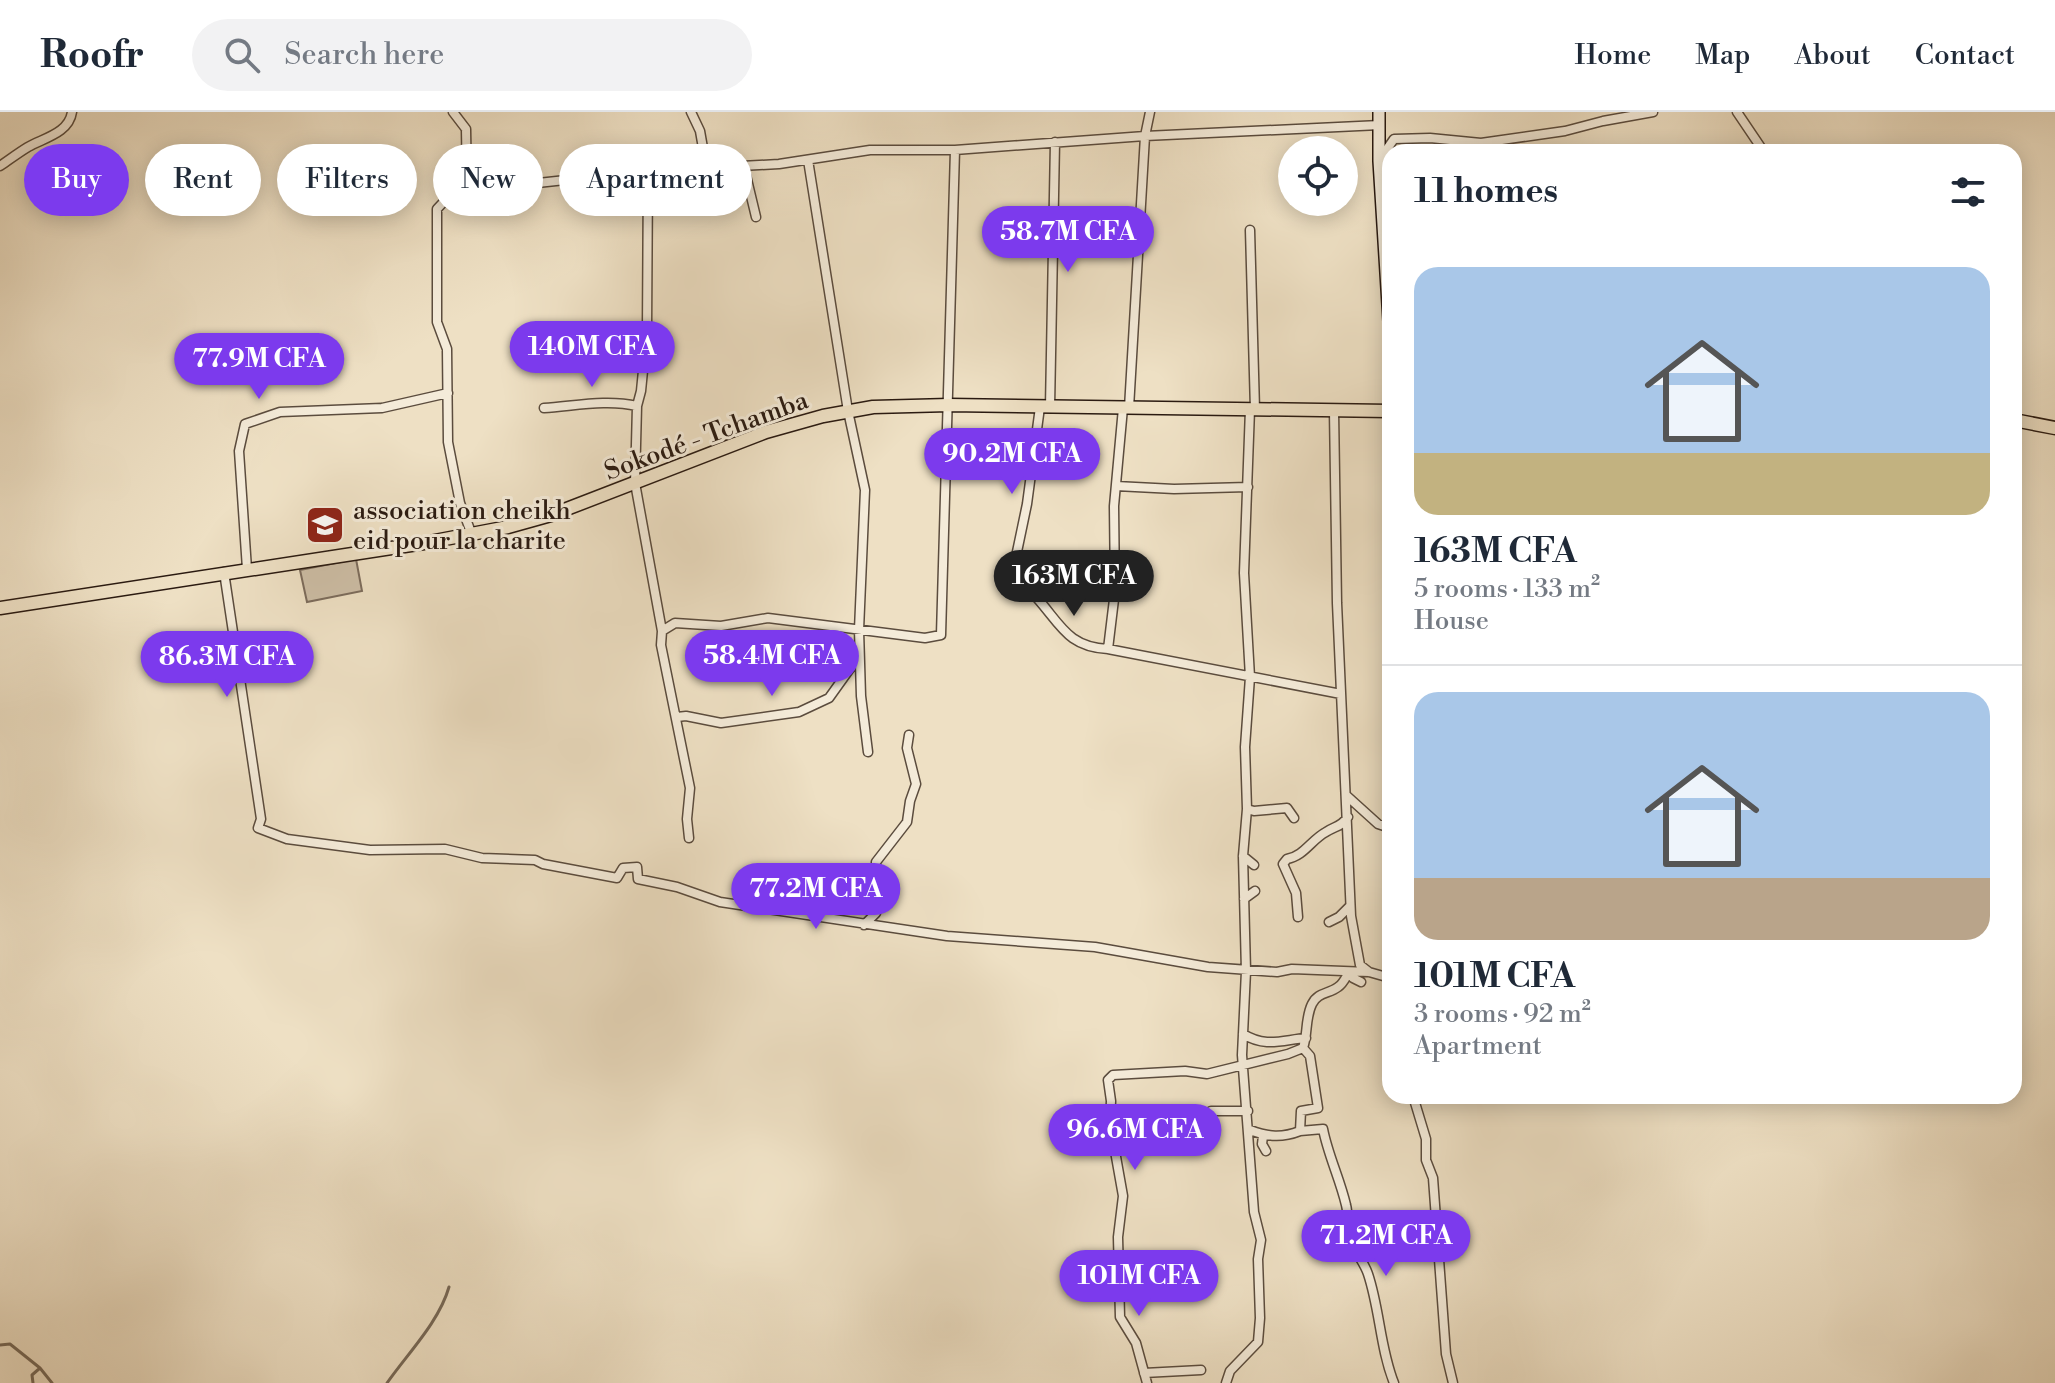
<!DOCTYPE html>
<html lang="en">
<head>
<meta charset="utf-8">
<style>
  :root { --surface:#fff; --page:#f2f2f3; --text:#1f2937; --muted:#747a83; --line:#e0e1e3; --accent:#7c3aed }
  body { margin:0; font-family:"Libre Bodoni",serif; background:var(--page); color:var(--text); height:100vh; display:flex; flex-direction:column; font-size:30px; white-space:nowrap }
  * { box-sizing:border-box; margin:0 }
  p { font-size:26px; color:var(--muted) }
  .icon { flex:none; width:44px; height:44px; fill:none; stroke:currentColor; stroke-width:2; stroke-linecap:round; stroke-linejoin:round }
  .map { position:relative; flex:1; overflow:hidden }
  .side { position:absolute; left:1382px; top:32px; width:640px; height:960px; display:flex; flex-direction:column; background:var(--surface); border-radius:24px; box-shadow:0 4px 20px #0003 }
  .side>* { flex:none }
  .banner { position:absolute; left:24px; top:32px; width:760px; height:72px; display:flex; gap:16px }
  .fabs { position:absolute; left:1278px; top:24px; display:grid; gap:16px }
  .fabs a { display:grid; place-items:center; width:80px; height:80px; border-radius:50%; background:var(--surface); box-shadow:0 4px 20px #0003; font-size:40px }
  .price { position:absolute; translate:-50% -68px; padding:0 18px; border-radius:28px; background:var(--accent); color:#fff; font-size:26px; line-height:52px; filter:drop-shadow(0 2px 4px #0008) }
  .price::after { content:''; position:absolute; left:50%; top:48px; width:24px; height:18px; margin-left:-12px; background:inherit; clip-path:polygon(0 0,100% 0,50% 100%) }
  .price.on { background:#222; color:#fff }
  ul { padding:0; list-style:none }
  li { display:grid; align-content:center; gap:16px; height:424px; padding:0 32px }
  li+li { border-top:2px solid var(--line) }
  li span { display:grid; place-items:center; height:248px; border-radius:24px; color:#555 }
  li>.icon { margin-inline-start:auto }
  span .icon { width:144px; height:144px; fill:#fffc; stroke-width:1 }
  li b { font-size:34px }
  h2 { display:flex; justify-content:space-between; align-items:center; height:96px; padding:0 32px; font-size:34px }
  .tag { padding:0 28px; border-radius:36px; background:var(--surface); box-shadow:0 4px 20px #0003; font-size:28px; line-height:72px }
  .tag.on { background:var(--accent); color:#fff }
  header { display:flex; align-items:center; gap:48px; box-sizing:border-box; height:112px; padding:0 40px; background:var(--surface); border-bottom:2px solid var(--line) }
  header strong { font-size:38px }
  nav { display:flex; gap:44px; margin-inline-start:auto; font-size:28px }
  .search { width:560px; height:72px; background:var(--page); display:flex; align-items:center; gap:20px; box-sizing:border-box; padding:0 28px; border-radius:44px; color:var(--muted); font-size:30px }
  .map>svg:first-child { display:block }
  .green { fill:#cdbea6; stroke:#7c6c5c; stroke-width:2 }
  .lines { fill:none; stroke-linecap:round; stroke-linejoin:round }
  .stream { stroke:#776958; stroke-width:3 }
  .street-casing { stroke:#5b4c3e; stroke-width:11 }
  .secondary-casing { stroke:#2a1a11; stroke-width:14 }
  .primary-casing { stroke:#2a1a11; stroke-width:15 }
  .street { stroke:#f4ebd9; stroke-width:8 }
  .secondary { stroke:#f4ebd9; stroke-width:11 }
  .primary { stroke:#eee0c4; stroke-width:12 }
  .labels { text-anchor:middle; stroke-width:6; stroke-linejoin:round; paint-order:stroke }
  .street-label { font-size:26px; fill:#2a1a11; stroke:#f4ebd9 }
  .poi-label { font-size:26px; fill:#2a1a11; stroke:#f4ebd9; text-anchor:start }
</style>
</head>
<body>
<header>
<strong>Roofr</strong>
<div class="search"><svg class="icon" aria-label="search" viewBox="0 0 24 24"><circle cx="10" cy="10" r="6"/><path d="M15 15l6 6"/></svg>Search here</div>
<nav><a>Home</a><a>Map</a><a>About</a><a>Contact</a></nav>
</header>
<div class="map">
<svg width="2055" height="1271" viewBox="0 0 2055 1271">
  <rect width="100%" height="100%" fill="#eee0c4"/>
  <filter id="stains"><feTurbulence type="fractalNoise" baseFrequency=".0025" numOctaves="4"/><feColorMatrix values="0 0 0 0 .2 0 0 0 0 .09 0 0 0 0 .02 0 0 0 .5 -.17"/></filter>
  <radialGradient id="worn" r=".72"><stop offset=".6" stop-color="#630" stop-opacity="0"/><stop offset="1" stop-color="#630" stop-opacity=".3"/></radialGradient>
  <path class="green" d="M 356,447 L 362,479 L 307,490 L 300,458 Z"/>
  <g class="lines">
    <path class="stream" d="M 0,1233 L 10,1232 L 40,1256 L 32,1263 L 33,1271
      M 40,1256 L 52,1271
      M 387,1271 C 408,1241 439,1210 449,1175"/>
    <defs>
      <path id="street" d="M 453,0 L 466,17 L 467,73
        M 691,0 L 700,19 L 706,53 L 713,56
        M 1737,0 L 1764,40
        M 1380,47 L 1394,27 L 1430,26 L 1481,31 L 1565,19 L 1603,9 L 1653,0
        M 808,48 L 848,299 L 865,378 L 859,518 L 861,584 L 868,640
        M 0,54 C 9,48 18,41 28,35 C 44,26 69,21 72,0
        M 744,55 L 756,105
        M 648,59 L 647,218 L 641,279 L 637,294 L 635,371 L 662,519
        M 1250,118 L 1255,298
        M 1050,295 L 1055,30
        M 544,296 C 575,294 607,287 637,294
        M 1123,296 L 1114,394 L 1115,479 L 1108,537 L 1341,582
        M 1129,296 L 1145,24 L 1150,0
        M 1334,299 L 1337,491 L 1351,804 L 1360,853 L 1369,860
        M 1116,374 L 1174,377 L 1248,375
        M 472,423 L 460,391 L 448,330 L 447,237 L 437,210 L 437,97 L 452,81 L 467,73 L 482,77 L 648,59 L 779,52 L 870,38 L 955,38 L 1145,24 L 1380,13
        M 247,457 L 239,339 L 245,312 L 280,300 L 382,296 L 448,281
        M 224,460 L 261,707 L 258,716 L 287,727 L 370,738 L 445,737 L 482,746 L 535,748 L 543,752 L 617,766 L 623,756 L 637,755 L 638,767 L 677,775 L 720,790 L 947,824 L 1095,835 L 1208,855 L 1277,860 L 1292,857 L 1369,860 L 1390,866
        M 1009,478 L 1027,392 L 1040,295
        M 1037,486 C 1061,513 1068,535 1108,537
        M 677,605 L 686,604 L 721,611 L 799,600 L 829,586 L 859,544
        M 1347,684 L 1378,712 L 1390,716
        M 1247,697 L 1254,699 L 1287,696 L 1294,706
        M 689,726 L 687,707 L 690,676 L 661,533 L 662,519 L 675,511 L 721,514 L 768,506 L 925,526 L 941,523 L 955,38
        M 1243,744 L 1254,753
        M 1244,787 L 1255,779
        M 1298,805 L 1296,781 L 1283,752 L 1287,747 C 1304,744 1311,728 1326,720 C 1335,714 1341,715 1348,705
        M 1329,810 L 1339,805 L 1350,794
        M 864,813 L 876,801 L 876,750 L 907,710 L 910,689 L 916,672 L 907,636 L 909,623
        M 1243,922 C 1266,936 1282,928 1306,926
        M 1303,936 L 1310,944 L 1318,996 L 1301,999 L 1300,1019 L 1323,1017 C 1328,1043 1340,1067 1346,1093 C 1349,1104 1346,1119 1350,1130 C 1356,1141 1364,1150 1368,1162 C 1380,1198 1380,1236 1394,1271
        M 1413,984 L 1426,1027 L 1426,1048 L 1433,1066 L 1446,1242 L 1453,1271
        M 1211,999 L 1248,999
        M 1250,1018 C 1268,1025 1282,1026 1300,1019
        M 1263,1024 L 1262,1032 L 1266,1039
        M 1144,1261 L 1201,1258
        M 1147,1271 L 1136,1231 L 1120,1205 L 1118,1125 L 1123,1084 L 1110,1011 L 1111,989 L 1108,968 L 1113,963 L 1185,959 L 1207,962 L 1288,942 L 1303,936 C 1308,922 1305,906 1312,892 C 1318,880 1329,882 1338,875 C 1343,872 1346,865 1349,860 L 1353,866 L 1361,870
        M 1226,1271 L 1230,1259 L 1258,1230 L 1260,1206 L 1258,1147 L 1261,1128 L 1254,1100 L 1242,943 L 1246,859 L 1243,744 L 1247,697 L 1245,635 L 1250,565 L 1244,461 L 1250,297"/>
      <path id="secondary" d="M 1379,0 L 1379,49 L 1390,225"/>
      <path id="primary" d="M 2014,308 L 2055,316
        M 0,496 L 424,431 L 508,415 L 551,403 L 766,320 L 823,304 L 873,295 L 949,293 L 1390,299"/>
    </defs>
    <use href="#street" class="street-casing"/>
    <use href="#secondary" class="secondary-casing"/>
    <use href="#primary" class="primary-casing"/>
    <use href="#street" class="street"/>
    <use href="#secondary" class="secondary"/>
    <use href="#primary" class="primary"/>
  </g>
  <defs>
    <symbol id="school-square" viewBox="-11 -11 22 22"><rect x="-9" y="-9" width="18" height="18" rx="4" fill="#8f2418" stroke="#f4ebd9"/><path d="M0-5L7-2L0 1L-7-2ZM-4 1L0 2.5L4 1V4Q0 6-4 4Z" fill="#fff"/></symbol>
  </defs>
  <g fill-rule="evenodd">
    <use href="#school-square" x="303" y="391" width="44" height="44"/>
  </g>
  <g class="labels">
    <g class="street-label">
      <text transform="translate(706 323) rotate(-20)" y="9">Sokodé - Tchamba</text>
    </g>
    <g class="poi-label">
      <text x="353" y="407">association cheikh<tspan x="353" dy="30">eid pour la charite</tspan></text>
    </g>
  </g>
  <rect width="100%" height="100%" filter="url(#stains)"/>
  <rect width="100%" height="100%" fill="url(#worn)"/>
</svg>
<div class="fabs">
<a><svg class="icon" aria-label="locate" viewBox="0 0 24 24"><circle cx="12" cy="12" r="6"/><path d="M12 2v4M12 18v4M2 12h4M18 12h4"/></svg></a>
</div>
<b class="price" style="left:1068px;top:162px">58.7M CFA</b>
<b class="price" style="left:592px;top:277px">140M CFA</b>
<b class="price" style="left:259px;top:289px">77.9M CFA</b>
<b class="price" style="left:1012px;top:384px">90.2M CFA</b>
<b class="price on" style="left:1074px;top:506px">163M CFA</b>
<b class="price" style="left:772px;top:586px">58.4M CFA</b>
<b class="price" style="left:227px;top:587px">86.3M CFA</b>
<b class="price" style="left:816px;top:819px">77.2M CFA</b>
<b class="price" style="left:1135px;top:1060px">96.6M CFA</b>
<b class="price" style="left:1386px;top:1166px">71.2M CFA</b>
<b class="price" style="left:1139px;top:1206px">101M CFA</b>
<div class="banner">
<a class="tag on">Buy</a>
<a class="tag">Rent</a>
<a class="tag">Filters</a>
<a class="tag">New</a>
<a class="tag">Apartment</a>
</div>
<section class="side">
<h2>11 homes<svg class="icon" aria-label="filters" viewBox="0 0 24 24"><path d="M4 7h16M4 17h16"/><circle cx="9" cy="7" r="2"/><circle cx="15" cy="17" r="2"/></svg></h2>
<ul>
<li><span style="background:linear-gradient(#a9c7e8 75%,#c2b280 0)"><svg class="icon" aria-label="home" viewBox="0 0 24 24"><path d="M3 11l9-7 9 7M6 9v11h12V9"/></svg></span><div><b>163M CFA</b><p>5 rooms · 133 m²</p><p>House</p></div></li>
<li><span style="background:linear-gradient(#a9c7e8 75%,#b9a48a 0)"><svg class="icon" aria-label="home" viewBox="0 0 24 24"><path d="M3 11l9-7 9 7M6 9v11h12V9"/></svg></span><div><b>101M CFA</b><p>3 rooms · 92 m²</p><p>Apartment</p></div></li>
</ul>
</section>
</div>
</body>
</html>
